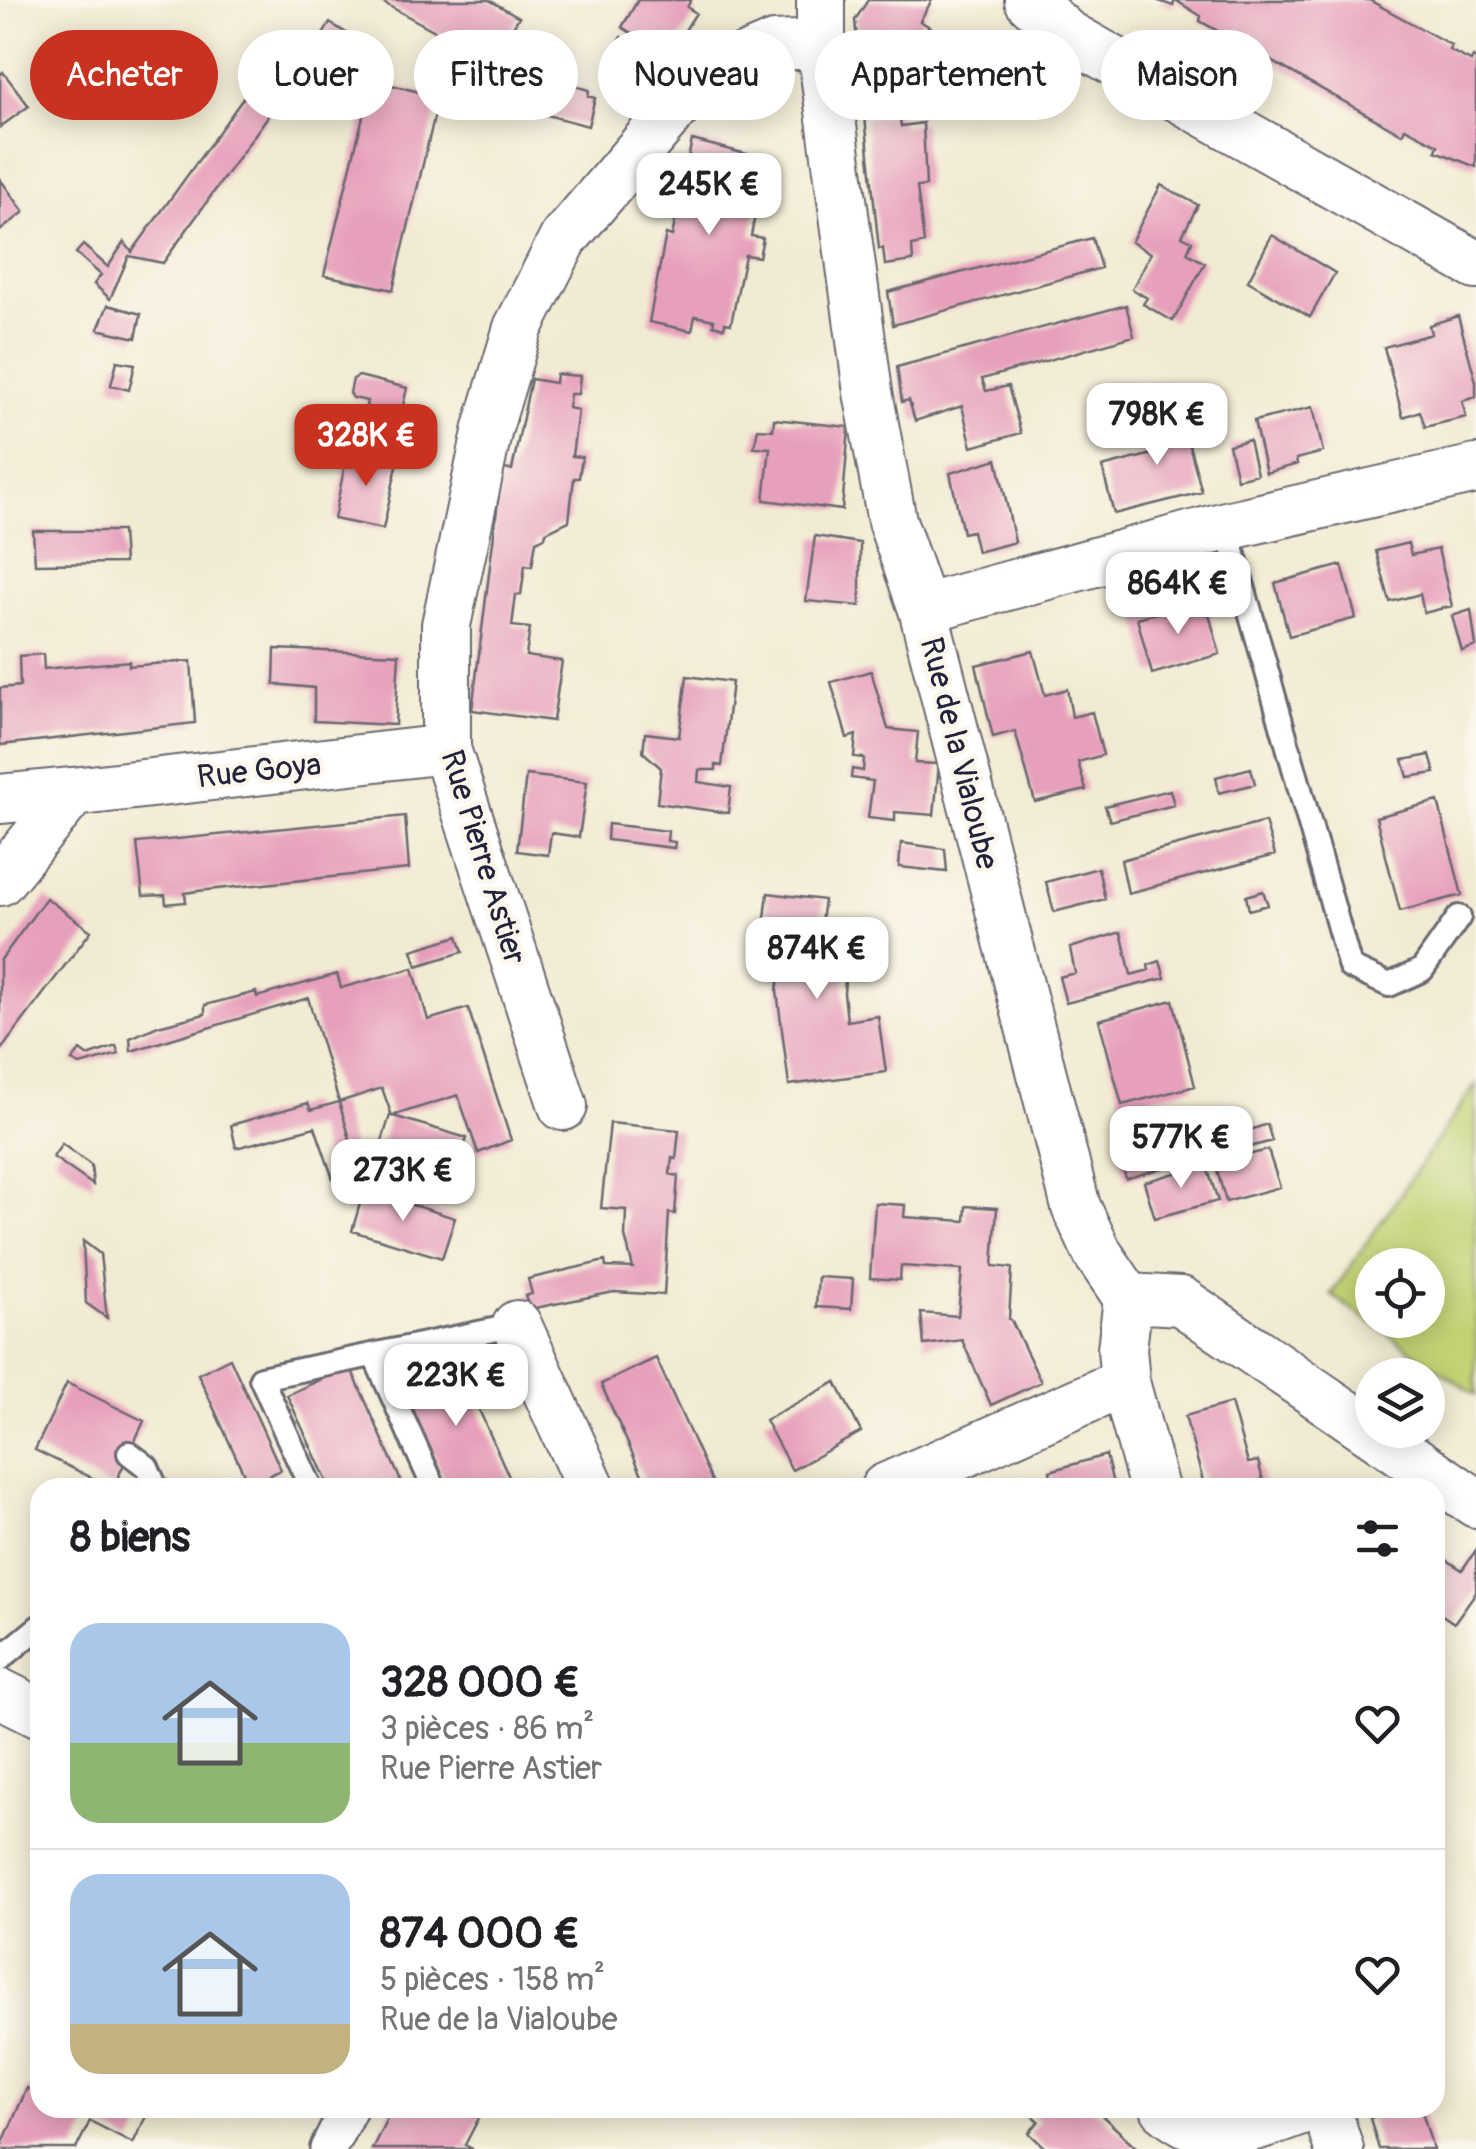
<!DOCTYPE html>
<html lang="fr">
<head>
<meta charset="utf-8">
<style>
  :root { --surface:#fff; --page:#f2f2f2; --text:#202124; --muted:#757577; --line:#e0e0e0; --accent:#c8321e }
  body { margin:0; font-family:Pangolin,sans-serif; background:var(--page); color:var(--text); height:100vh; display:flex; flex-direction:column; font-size:38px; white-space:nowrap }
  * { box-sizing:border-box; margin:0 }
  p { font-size:32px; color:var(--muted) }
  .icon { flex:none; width:55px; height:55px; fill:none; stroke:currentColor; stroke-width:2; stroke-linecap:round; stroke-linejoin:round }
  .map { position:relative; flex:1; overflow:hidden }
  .sheet { position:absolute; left:30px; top:1478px; width:1415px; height:640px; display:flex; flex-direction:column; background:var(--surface); border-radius:30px; box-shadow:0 5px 25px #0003 }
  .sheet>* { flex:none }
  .top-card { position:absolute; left:30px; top:30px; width:1418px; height:90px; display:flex; gap:20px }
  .tools { position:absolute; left:1355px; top:1248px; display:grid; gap:20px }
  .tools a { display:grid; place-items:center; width:90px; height:90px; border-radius:50%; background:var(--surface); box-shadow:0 5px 25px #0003; font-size:50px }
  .price { position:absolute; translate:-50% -85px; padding:0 22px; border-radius:20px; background:#fff; color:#222; font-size:32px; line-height:65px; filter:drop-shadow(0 2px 5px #0008) }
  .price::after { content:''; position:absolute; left:50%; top:60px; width:30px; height:22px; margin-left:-15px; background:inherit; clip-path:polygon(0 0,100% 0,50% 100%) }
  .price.current { background:var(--accent); color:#fff }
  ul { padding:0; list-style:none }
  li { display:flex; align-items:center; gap:30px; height:250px; padding:0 40px }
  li+li { border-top:2px solid var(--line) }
  li span { display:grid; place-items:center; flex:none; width:280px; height:200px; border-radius:30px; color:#555 }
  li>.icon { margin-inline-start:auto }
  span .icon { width:120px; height:120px; fill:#fffc; stroke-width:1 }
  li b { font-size:42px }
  h2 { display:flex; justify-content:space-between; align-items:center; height:120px; padding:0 40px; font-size:42px }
  .pill { padding:0 35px; border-radius:45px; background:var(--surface); box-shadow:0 5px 25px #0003; font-size:35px; line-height:90px }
  .pill.current { background:var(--accent); color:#fff }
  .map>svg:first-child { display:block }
  .green { fill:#c2d375; stroke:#727a58; stroke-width:2.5; fill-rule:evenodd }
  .building { fill:#e7a0bc }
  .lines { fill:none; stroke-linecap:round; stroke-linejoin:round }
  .service-casing { stroke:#6b6870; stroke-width:28 }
  .pedestrian-casing { stroke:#6b6870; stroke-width:40 }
  .minor-casing { stroke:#6b6870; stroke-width:52 }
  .service { stroke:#fff; stroke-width:22 }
  .pedestrian { stroke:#fff; stroke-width:35 }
  .minor { stroke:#fff; stroke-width:48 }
  .labels { text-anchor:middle; stroke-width:9; stroke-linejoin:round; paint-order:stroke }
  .street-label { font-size:32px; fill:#22223b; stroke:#fbf7ec }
</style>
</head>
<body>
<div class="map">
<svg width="1476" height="2149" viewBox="0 0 1476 2149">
  <rect width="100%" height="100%" fill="#fbf7ec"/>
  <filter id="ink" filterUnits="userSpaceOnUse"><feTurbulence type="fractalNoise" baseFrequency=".01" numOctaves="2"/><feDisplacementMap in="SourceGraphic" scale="20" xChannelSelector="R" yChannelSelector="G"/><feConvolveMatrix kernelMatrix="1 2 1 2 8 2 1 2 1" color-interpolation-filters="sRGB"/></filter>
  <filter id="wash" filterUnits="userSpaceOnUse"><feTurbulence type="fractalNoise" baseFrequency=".0048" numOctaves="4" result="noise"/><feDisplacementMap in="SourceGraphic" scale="40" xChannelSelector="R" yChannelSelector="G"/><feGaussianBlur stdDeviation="2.25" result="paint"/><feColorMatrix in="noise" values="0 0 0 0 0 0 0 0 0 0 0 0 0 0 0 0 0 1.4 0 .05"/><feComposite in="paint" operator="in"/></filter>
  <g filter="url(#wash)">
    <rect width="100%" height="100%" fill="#f2ebd3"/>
    <path class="green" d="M 1476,1084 L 1476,1395 L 1331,1295 ZM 1372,1265 L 1428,1265 L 1428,1320 L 1372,1320 Z"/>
    <g id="blocks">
      <path class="building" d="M 378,0 L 489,0 L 519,17 L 492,62 Z
        M 638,0 L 691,0 L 687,7 L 696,13 L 668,57 L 622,27 Z
        M 868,0 L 932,0 L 920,21 L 943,35 L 916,83 L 900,73 L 861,83 L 855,20 Z
        M 1156,0 L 1369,0 L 1451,45 L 1449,50 L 1471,61 L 1473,57 L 1476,59 L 1476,167 L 1436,151 L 1438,145 L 1405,128 L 1402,134 L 1200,21 L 1201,16 L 1175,0 L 1173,6 Z
        M 330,23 L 356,39 L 337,71 L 306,63 Z
        M 621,37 L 654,53 L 644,75 L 613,59 Z
        M 278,55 L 306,63 L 163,263 L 129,256 L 110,299 L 94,284 L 101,275 L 76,253 L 83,245 L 108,267 L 124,242 L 132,252 L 247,93 L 250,95 Z
        M 492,62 L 509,68 L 491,108 L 476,103 Z
        M 3,72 L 29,106 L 0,127 L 0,75 Z
        M 521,78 L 567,91 L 568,84 L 589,90 L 588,96 L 595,98 L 588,126 L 514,106 Z
        M 372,80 L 439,97 L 393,290 L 324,275 Z
        M 899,113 L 901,126 L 923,123 L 926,186 L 917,187 L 924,243 L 912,246 L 913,261 L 885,265 L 883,248 L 879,249 L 865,117 Z
        M 692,140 L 766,159 L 751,236 L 763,238 L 759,257 L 745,255 L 731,324 L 725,323 L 724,328 L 713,325 L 714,320 L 695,316 L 692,331 L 649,322 L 666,234 L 672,236 Z
        M 0,179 L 24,212 L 0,231 Z
        M 1161,185 L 1198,205 L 1182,236 L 1192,241 L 1187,253 L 1205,263 L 1173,321 L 1143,304 L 1147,298 L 1132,289 L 1151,253 L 1131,242 Z
        M 1272,235 L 1335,273 L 1310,317 L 1248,281 Z
        M 1092,238 L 1101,268 L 893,325 L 888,292 Z
        M 108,305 L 141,314 L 136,338 L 98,329 Z
        M 1126,305 L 1134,336 L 982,379 L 986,391 L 1008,386 L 1021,433 L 972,447 L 962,406 L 915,421 L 909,400 L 902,402 L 897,367 Z
        M 1458,316 L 1476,382 L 1476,397 L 1462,401 L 1466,417 L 1425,427 L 1420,411 L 1403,417 L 1384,347 L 1431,334 L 1429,325 Z
        M 117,361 L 135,364 L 129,390 L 111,385 Z
        M 556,374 L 580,376 L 578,394 L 570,394 L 568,408 L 578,410 L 572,456 L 582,457 L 579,478 L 574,478 L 569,521 L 546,532 L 545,537 L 536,541 L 532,566 L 525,565 L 521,595 L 516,595 L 512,626 L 530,628 L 526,656 L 562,661 L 553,721 L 472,710 L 502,469 L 512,470 L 531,379 L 555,383 Z
        M 359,376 L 407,388 L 399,423 L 405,425 L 400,445 L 395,444 L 393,451 L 352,442 L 359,412 L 365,413 L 367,401 L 353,398 L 350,393 L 353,379 Z
        M 1188,405 L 1194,428 L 1185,430 L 1202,492 L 1114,514 L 1102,467 L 1164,451 L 1154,414 Z
        M 1313,407 L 1323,452 L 1296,459 L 1297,464 L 1266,473 L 1254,421 Z
        M 774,419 L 849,427 L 842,510 L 764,500 L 770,448 L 754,447 L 758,429 L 773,430 Z
        M 1249,440 L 1257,474 L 1237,479 L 1229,445 Z
        M 348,449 L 398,461 L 383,529 L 334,519 Z
        M 997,459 L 1015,542 L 977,552 L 972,531 L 963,533 L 950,473 Z
        M 33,531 L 122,531 L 124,563 L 35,564 Z
        M 815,536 L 860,543 L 860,606 L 806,601 Z
        M 1408,543 L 1411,555 L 1438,549 L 1452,606 L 1424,613 L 1420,594 L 1390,602 L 1376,551 Z
        M 1342,565 L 1356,618 L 1289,636 L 1275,583 Z
        M 1205,600 L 1220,654 L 1152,674 L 1137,618 Z
        M 1471,610 L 1476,646 L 1462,651 L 1452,616 Z
        M 275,649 L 399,654 L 395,725 L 314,721 L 314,688 L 274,684 Z
        M 1033,651 L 1045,695 L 1067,689 L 1072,717 L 1092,712 L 1103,755 L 1078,762 L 1086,790 L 1035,802 L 1015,731 L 993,737 L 976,665 Z
        M 43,654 L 44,669 L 129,661 L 129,666 L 191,661 L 195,723 L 0,745 L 0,688 L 20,686 L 19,656 Z
        M 871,671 L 888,729 L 918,732 L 915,763 L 939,764 L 934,815 L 895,812 L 895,821 L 868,818 L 873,781 L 851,778 L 852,769 L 863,771 L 864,758 L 854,757 L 856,735 L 847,738 L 831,682 Z
        M 687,676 L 732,682 L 722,766 L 716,765 L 716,770 L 699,770 L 698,782 L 731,787 L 728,813 L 657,803 L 661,768 L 643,752 L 645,733 L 679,737 Z
        M 1430,755 L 1435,773 L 1408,777 L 1403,760 Z
        M 1251,768 L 1255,784 L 1219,793 L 1216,777 Z
        M 526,775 L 587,782 L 579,837 L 551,833 L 548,855 L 517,851 Z
        M 1170,790 L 1174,805 L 1110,821 L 1105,806 Z
        M 1438,801 L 1462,895 L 1400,911 L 1376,817 Z
        M 405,816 L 409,869 L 198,891 L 185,893 L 186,902 L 166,904 L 165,895 L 143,896 L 137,843 Z
        M 1265,822 L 1275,855 L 1128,893 L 1121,860 Z
        M 608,824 L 668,831 L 667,841 L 675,842 L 674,848 L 607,840 Z
        M 901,843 L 945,849 L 947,872 L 899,867 Z
        M 1098,868 L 1105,899 L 1054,912 L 1046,882 Z
        M 1263,891 L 1268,905 L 1249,910 L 1246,896 Z
        M 768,893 L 824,900 L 815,965 L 846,969 L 844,993 L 847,1021 L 878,1016 L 886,1072 L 789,1085 L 777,991 L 784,937 L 763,935 Z
        M 46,898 L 91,931 L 0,1051 L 0,961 Z
        M 1121,932 L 1131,975 L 1149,970 L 1148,965 L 1160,961 L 1165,978 L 1066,1003 L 1059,977 L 1075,973 L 1070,948 Z
        M 458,936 L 463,952 L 417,966 L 412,950 Z
        M 413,968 L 428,1020 L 468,1008 L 511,1140 L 478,1153 L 458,1095 L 392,1116 L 382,1088 L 339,1102 L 356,1159 L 347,1177 L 333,1179 L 315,1127 L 236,1148 L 231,1125 L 308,1103 L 311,1110 L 339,1102 L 308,998 L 131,1051 L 130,1038 L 158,1026 L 205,1014 L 205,1005 L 256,992 L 257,997 L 337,974 L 341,988 Z
        M 1173,1000 L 1195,1086 L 1122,1105 L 1099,1020 Z
        M 116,1046 L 119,1054 L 80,1065 L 72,1061 L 80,1050 L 88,1056 Z
        M 390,1115 L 467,1138 L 463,1150 L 474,1154 L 466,1179 L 456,1175 L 453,1180 L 377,1158 Z
        M 1168,1119 L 1179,1163 L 1126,1179 L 1119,1152 L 1134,1147 L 1130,1129 Z
        M 610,1123 L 679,1130 L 676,1159 L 672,1158 L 670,1174 L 678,1176 L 675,1214 L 669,1213 L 664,1295 L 614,1292 L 530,1309 L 525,1296 L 532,1294 L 528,1279 L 605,1261 L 606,1267 L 633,1268 L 625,1236 L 626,1210 L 601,1208 Z
        M 1267,1124 L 1272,1141 L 1216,1156 L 1212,1144 L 1239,1137 L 1239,1134 Z
        M 62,1144 L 91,1165 L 93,1185 L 53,1157 Z
        M 1268,1150 L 1280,1187 L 1226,1202 L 1215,1163 Z
        M 1206,1164 L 1218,1201 L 1155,1218 L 1144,1182 Z
        M 364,1190 L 455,1218 L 442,1258 L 352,1231 Z
        M 875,1203 L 905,1205 L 904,1217 L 965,1221 L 966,1206 L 997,1208 L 993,1266 L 1012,1268 L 1009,1319 L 1011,1320 L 1041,1382 L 991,1405 L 962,1340 L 924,1345 L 921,1313 L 958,1316 L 962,1270 L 901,1266 L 900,1280 L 870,1278 Z
        M 83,1241 L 100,1254 L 107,1318 L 86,1303 Z
        M 818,1277 L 853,1279 L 851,1309 L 816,1307 Z
        M 230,1358 L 281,1470 L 249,1485 L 198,1374 Z
        M 456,1358 L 514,1488 L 448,1488 L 401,1382 Z
        M 656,1358 L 715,1488 L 648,1488 L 601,1384 Z
        M 350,1366 L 404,1488 L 330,1488 L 287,1395 Z
        M 836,1382 L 861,1432 L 792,1470 L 765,1420 Z
        M 67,1383 L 144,1421 L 113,1488 L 35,1450 Z
        M 1231,1403 L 1248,1463 L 1258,1461 L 1265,1488 L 1205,1488 L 1185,1416 Z
        M 1106,1455 L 1114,1488 L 1027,1488 L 1051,1479 L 1050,1471 Z
        M 1476,1550 L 1476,1592 L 1454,1623 L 1435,1610 L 1435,1552 L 1462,1570 Z
        M 27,2088 L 40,2095 L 40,2108 L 71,2110 L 73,2108 L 150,2108 L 133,2143 L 90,2121 L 76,2149 L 0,2149 Z
        M 392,2108 L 484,2108 L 465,2145 L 473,2149 L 372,2149 Z
        M 1024,2108 L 1094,2108 L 1138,2149 L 1046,2149 L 1029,2133 L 1039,2121 Z
        M 1404,2108 L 1421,2108 L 1433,2149 L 1379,2149 L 1370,2118 Z"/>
    </g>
  </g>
  <g filter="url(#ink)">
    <use href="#blocks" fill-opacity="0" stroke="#6b6870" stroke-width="2.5"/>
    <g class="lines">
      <defs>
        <path id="service" d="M 1226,526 L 1350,967 L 1389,985 L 1422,970 L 1459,917
          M 375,1357 L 434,1488
          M 129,1453 L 147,1467 L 156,1488
          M 311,1488 L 261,1378 L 517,1325
          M 0,1659 L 40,1626"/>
        <path id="pedestrian" d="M 328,2149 L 349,2108"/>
        <path id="minor" d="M 821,0 L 821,44 L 868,392 L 892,521 L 923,609 L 1076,1207 L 1098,1254 L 1128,1298 L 1122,1349 L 1125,1382 L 1154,1488
          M 1029,0 L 1066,34 L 1476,265
          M 923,609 L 1226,526 L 1476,469
          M 0,799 L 73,792
          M 0,881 L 73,792 L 446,749
          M 563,1106 L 446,749 L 446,625 L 488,428 L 518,328 L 564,238 L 689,92 L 734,63 L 774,46 L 821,44
          M 1128,1298 L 1181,1301 L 1476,1503
          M 517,1325 L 591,1488
          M 885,1488 L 1125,1382
          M 0,1693 L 40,1713
          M 1165,2108 C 1212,2149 1255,2126 1307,2108
          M 1326,2108 L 1339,2149"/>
      </defs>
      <use href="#service" class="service-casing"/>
      <use href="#pedestrian" class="pedestrian-casing"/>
      <use href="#minor" class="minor-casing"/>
      <use href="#service" class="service"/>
      <use href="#pedestrian" class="pedestrian"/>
      <use href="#minor" class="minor"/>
    </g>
  </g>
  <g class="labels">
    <g class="street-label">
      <text transform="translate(960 753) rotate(76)" y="11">Rue de la Vialoube</text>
      <text transform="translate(259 770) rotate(-6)" y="11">Rue Goya</text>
      <text transform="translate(484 857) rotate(73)" y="11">Rue Pierre Astier</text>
    </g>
  </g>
</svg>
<div class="tools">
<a><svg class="icon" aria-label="locate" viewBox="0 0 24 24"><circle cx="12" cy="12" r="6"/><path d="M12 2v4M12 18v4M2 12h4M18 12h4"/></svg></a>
<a><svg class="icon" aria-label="layers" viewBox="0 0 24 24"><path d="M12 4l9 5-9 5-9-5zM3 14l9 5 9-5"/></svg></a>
</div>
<b class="price" style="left:709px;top:238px">245K €</b>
<b class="price" style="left:1157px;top:468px">798K €</b>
<b class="price current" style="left:366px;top:489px">328K €</b>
<b class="price" style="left:1178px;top:637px">864K €</b>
<b class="price" style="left:817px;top:1002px">874K €</b>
<b class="price" style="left:1181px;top:1191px">577K €</b>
<b class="price" style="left:403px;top:1224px">273K €</b>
<b class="price" style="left:456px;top:1429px">223K €</b>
<div class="top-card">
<a class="pill current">Acheter</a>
<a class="pill">Louer</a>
<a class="pill">Filtres</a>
<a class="pill">Nouveau</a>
<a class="pill">Appartement</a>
<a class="pill">Maison</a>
</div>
<section class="sheet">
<h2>8 biens<svg class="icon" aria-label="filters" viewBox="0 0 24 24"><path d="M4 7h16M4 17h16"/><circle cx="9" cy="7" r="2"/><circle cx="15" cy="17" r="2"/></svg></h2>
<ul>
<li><span style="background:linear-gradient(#a9c7e8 60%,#8fb573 0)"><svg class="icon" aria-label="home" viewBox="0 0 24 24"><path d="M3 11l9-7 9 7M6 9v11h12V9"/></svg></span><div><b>328 000 €</b><p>3 pièces · 86 m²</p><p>Rue Pierre Astier</p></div><svg class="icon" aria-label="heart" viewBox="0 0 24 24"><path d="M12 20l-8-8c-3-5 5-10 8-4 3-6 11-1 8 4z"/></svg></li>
<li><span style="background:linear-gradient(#a9c7e8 75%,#c2b280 0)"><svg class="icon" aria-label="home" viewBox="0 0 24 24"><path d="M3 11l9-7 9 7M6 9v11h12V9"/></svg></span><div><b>874 000 €</b><p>5 pièces · 158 m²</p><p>Rue de la Vialoube</p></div><svg class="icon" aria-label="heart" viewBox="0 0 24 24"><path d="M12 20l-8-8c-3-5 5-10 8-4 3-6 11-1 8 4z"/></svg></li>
</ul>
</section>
</div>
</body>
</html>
